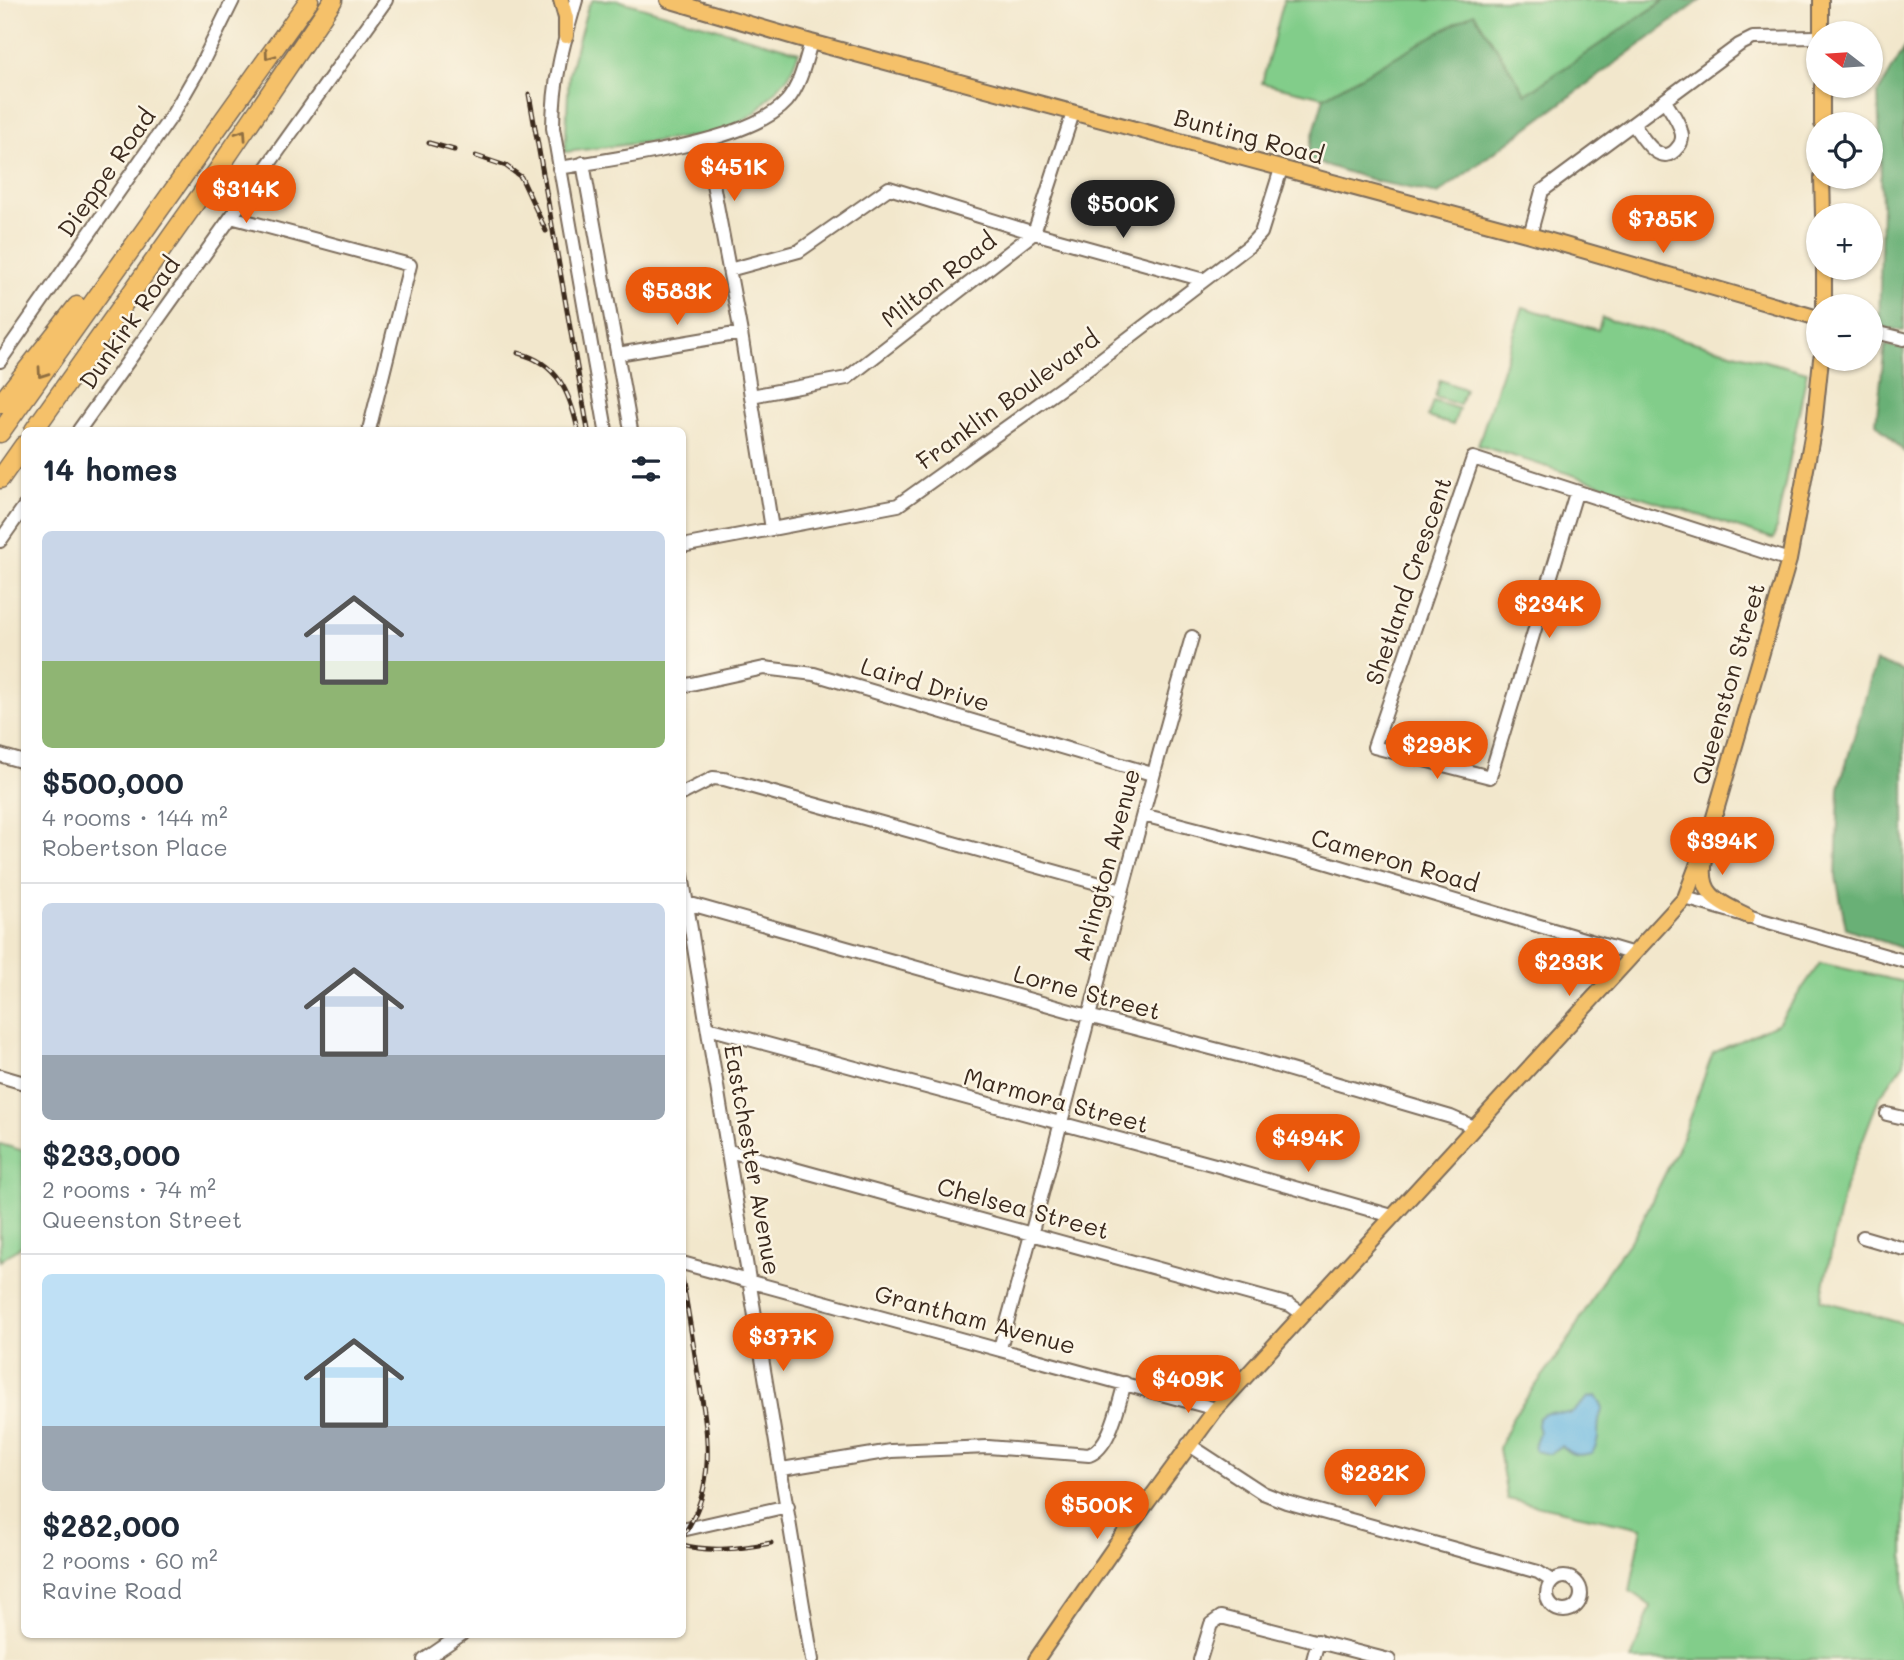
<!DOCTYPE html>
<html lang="en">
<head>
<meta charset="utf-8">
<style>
  :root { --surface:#fff; --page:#f6f6f7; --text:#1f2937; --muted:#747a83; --line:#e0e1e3; --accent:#ea580c }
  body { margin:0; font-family:Mali,sans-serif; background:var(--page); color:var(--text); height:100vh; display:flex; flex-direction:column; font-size:26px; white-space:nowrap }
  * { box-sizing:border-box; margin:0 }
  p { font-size:23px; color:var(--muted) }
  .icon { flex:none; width:38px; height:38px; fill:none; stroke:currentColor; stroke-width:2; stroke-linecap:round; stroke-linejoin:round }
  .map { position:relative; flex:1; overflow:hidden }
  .side { position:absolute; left:21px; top:427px; width:665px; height:1211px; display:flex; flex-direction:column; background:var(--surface); border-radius:10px; box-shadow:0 2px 5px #0004 }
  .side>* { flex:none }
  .needle { width:46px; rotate:287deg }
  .tools { position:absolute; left:1806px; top:21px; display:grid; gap:14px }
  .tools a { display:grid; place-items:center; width:77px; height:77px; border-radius:50%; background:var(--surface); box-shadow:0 2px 5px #0004; font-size:35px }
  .price { position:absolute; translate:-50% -60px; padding:0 16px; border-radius:24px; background:var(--accent); color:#fff; font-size:23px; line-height:46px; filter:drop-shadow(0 2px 4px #0008) }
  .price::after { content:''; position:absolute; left:50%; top:42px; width:21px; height:16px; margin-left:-10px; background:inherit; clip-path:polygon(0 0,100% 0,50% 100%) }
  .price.active { background:#222; color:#fff }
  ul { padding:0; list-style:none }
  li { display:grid; align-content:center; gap:14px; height:371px; padding:0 21px }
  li+li { border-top:2px solid var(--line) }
  li span { display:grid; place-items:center; height:217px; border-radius:10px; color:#555 }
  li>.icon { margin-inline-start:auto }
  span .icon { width:126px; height:126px; fill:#fffc; stroke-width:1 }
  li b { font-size:30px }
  h2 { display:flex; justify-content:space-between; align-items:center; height:84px; padding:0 21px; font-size:30px }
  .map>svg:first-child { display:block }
  .green { fill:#82cd8a; stroke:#5e7c54; stroke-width:2 }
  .forest { fill:#69b076; stroke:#526d4a; stroke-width:2 }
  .water { fill:#67b8e2; stroke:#517180; stroke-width:2 }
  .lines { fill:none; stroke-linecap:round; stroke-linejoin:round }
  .minor-casing { stroke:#7b6c5b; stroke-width:16 }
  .major-casing { stroke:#7b6c5b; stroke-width:18 }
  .highway-casing { stroke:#7b6c5b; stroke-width:21 }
  .minor { stroke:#fff; stroke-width:12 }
  .major { stroke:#f5c16b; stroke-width:14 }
  .highway { stroke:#f5c16b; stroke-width:18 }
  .rail-casing { stroke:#3b2a1e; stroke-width:5 }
  .rail { stroke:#fcf5e5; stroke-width:2.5; stroke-dasharray:8; stroke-linecap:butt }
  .oneway { stroke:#8f6e41 }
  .labels { text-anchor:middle; stroke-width:5; stroke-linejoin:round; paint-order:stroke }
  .street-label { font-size:24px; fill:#3b2a1e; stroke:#fcf5e5 }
</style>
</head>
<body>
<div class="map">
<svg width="1904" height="1660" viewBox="0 0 1904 1660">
  <rect width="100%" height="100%" fill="#fcf5e5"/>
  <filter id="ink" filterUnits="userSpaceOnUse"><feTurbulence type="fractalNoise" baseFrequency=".0143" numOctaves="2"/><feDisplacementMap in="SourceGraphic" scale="14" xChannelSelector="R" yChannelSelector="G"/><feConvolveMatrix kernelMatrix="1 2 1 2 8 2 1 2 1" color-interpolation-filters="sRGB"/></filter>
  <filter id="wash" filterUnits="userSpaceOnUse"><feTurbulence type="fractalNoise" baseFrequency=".00686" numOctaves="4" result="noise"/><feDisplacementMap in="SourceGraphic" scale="28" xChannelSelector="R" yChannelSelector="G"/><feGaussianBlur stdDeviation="1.57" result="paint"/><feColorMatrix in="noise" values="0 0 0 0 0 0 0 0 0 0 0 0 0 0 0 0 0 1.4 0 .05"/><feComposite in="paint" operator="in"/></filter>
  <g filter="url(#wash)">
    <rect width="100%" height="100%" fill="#f2e7cc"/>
    <path class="green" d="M 593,0 L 617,0 L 799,52 L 789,76 L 756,112 L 724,133 L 565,152 L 569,74 L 588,6 Z
      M 1284,0 L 1665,0 L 1526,95 L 1473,14 L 1324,97 L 1262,83 Z
      M 1523,307 L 1598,330 L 1602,318 L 1807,372 L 1774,539 L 1478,445 Z
      M 1440,380 L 1465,389 L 1460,405 L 1435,397 Z
      M 1433,401 L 1459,409 L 1453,425 L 1428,417 Z
      M 1820,963 L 1904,982 L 1904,1063 L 1879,1098 L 1845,1186 L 1821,1300 L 1904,1324 L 1904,1660 L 1631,1660 L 1651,1606 L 1630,1591 L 1642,1528 L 1507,1499 L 1499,1448 L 1512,1418 L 1566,1344 L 1607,1272 L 1636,1233 L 1680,1143 L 1713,1053 L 1778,1023 Z
      M 0,1144 L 24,1151 L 24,1244 L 0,1261 Z"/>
    <path class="forest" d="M 1665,0 L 1701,0 L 1438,194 L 1379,182 L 1306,159 L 1324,97 L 1474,13 L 1526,94 Z
      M 1904,49 L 1904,331 L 1879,327 L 1882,205 L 1878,93 Z
      M 1885,345 L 1904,349 L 1904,452 L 1876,423 Z
      M 1876,661 L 1904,672 L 1904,949 L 1846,928 L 1836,877 L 1839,788 Z"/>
    <path class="water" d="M 1596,1396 L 1603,1408 C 1593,1429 1604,1435 1592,1453 C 1579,1456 1571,1456 1562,1446 L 1549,1454 L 1535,1451 C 1533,1443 1536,1442 1538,1435 C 1540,1427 1537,1431 1537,1424 C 1538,1408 1561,1413 1571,1414 L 1588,1398 Z"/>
  </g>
  <g filter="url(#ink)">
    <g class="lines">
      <defs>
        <path id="minor" d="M 576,0 C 563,45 553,80 553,128 L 606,430
          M 1633,124 C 1642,137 1661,170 1678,147 C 1682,143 1683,136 1681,131 C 1679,121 1670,110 1665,101
          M 705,141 L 741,333 L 772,529
          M 583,163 L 631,430
          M 559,168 C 615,158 750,143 787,101 C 801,84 805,62 811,42
          M 231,217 L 410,265 L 369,430
          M 1530,235 L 1542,191 L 1739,45 L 1753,38 L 1818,37
          M 729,270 L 799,251 L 889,188 L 1034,233 L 1204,280
          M 1871,331 L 1904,339
          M 618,354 L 741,333
          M 0,361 L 173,114 L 200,67 L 233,0
          M 751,396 L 847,378 L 1034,233 L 1073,113
          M 79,430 L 386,0
          M 1576,493 L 1490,777 L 1374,747 L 1473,458 L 1789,560
          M 0,541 L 24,507
          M 682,546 L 898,505 L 1092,366 L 1249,246 L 1261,233 L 1281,169
          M 682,686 L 764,668 L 814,674 L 1152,774
          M 0,755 L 24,762
          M 682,794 L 713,778 L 724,779 L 1122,890
          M 1143,815 L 1321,861 L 1634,954
          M 682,875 L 812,1660
          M 1685,898 L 1904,961
          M 687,903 L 1088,1016 L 1253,1059 L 1451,1117 L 1474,1127
          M 708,1028 L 1215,1165 L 1392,1216
          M 0,1076 L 24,1083
          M 1887,1114 L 1904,1118
          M 729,1151 L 1290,1305 L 1303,1314
          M 1863,1237 L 1904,1249
          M 682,1263 L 1216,1409
          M 1000,1348 C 1066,1112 1124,873 1192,637
          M 1188,1444 L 1263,1493 L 1286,1502 L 1538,1572 L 1552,1581
          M 782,1469 L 891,1451 L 988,1447 L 1089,1455 C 1111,1447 1118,1404 1125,1383
          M 682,1530 L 788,1506
          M1547 1594a17 17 0 1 1 34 0a17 17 0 1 1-34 0Z
          M 424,1660 L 462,1634
          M 1200,1660 L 1211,1624 L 1221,1617 L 1389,1660
          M 1313,1660 L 1318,1641"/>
        <path id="major" d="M 561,0 L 566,18 L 566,36
          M 668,0 L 811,42 L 1530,235 L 1818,318
          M 1821,0 L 1821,33
          M 1822,86 L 1822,124
          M 1822,177 L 1823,215
          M 1824,268 L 1824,306
          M 1705,860 C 1698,896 1720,902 1748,916
          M 1036,1660 L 1116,1545 L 1216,1409 L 1685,898 L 1710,831 L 1789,560 L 1814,426 L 1821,359"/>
        <path id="highway" d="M 0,404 L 77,306
          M 34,430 L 205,189 L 333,0
          M 0,433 L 309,0
          M 0,479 L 24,445"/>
      </defs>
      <use href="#minor" class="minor-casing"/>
      <use href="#major" class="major-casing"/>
      <use href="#highway" class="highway-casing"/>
      <use href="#minor" class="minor"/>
      <use href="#major" class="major"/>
      <use href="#highway" class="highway"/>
      <defs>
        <path id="rail" d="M 529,94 L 588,430
          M 429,143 L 454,150
          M 476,156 L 506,166 L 521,177 L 546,231
          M 518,353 C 558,363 570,393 578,430
          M 682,1278 C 688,1310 693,1342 698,1375 C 708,1432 718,1487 682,1537
          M 682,1545 C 712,1553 742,1548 771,1543"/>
      </defs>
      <use href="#rail" class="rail-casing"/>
      <use href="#rail" class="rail"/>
    </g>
    <defs><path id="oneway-chevron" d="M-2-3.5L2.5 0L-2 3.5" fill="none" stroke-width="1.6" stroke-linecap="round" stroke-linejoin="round" transform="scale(1.75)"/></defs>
    <g class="oneway">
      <use href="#oneway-chevron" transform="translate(269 55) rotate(126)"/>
      <use href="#oneway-chevron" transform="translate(242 134) rotate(-56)"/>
      <use href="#oneway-chevron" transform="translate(42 373) rotate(125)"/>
    </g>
  </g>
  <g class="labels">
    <g class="street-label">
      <text transform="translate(1249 137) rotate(15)" y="8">Bunting Road</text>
      <text transform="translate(107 173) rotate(-55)" y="8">Dieppe Road</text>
      <text transform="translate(939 280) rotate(-38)" y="8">Milton Road</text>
      <text transform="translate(130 323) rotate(-55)" y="8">Dunkirk Road</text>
      <text transform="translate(1008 400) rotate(-36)" y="8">Franklin Boulevard</text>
      <text transform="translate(1409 581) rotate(-71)" y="8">Shetland Crescent</text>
      <text transform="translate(1729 684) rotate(-74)" y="8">Queenston Street</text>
      <text transform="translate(925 685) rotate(17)" y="8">Laird Drive</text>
      <text transform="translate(1395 861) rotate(16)" y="8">Cameron Road</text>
      <text transform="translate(1107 865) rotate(-75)" y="8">Arlington Avenue</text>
      <text transform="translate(1087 993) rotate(15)" y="8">Lorne Street</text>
      <text transform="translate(1056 1101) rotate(15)" y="8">Marmora Street</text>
      <text transform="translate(752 1160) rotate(80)" y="8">Eastchester Avenue</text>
      <text transform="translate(1023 1209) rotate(15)" y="8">Chelsea Street</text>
      <text transform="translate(975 1320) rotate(15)" y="8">Grantham Avenue</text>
    </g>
  </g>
</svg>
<div class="tools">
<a><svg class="needle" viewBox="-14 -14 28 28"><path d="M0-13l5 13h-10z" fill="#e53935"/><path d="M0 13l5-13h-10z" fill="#747a83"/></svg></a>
<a><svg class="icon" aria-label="locate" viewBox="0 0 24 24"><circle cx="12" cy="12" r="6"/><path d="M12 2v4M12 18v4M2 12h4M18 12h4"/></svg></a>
<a>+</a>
<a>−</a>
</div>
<b class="price" style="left:734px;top:203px">$451K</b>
<b class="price" style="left:246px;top:225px">$314K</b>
<b class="price active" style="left:1123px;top:240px">$500K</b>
<b class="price" style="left:1663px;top:255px">$785K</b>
<b class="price" style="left:677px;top:327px">$583K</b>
<b class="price" style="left:1549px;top:640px">$234K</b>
<b class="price" style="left:1437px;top:781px">$298K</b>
<b class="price" style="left:1722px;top:877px">$394K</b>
<b class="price" style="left:1569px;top:998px">$233K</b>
<b class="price" style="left:1308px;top:1174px">$494K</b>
<b class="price" style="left:783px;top:1373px">$377K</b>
<b class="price" style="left:1188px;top:1415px">$409K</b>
<b class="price" style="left:1375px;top:1509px">$282K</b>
<b class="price" style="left:1097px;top:1541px">$500K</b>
<section class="side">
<h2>14 homes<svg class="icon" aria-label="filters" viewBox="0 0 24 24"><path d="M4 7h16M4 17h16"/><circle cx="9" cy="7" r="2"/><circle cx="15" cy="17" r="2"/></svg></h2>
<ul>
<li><span style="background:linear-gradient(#c9d6e8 60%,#8fb573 0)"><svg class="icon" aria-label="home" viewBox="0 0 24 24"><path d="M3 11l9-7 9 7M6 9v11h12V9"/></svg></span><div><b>$500,000</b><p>4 rooms · 144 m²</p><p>Robertson Place</p></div></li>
<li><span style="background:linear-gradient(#c9d6e8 70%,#9aa5b1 0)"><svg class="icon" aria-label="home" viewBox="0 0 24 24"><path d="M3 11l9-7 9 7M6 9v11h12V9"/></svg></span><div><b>$233,000</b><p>2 rooms · 74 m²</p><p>Queenston Street</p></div></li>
<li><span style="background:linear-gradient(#bfe0f5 70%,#9aa5b1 0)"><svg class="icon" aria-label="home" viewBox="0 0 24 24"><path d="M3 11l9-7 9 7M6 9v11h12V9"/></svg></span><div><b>$282,000</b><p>2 rooms · 60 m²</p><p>Ravine Road</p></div></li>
</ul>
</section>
</div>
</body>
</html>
